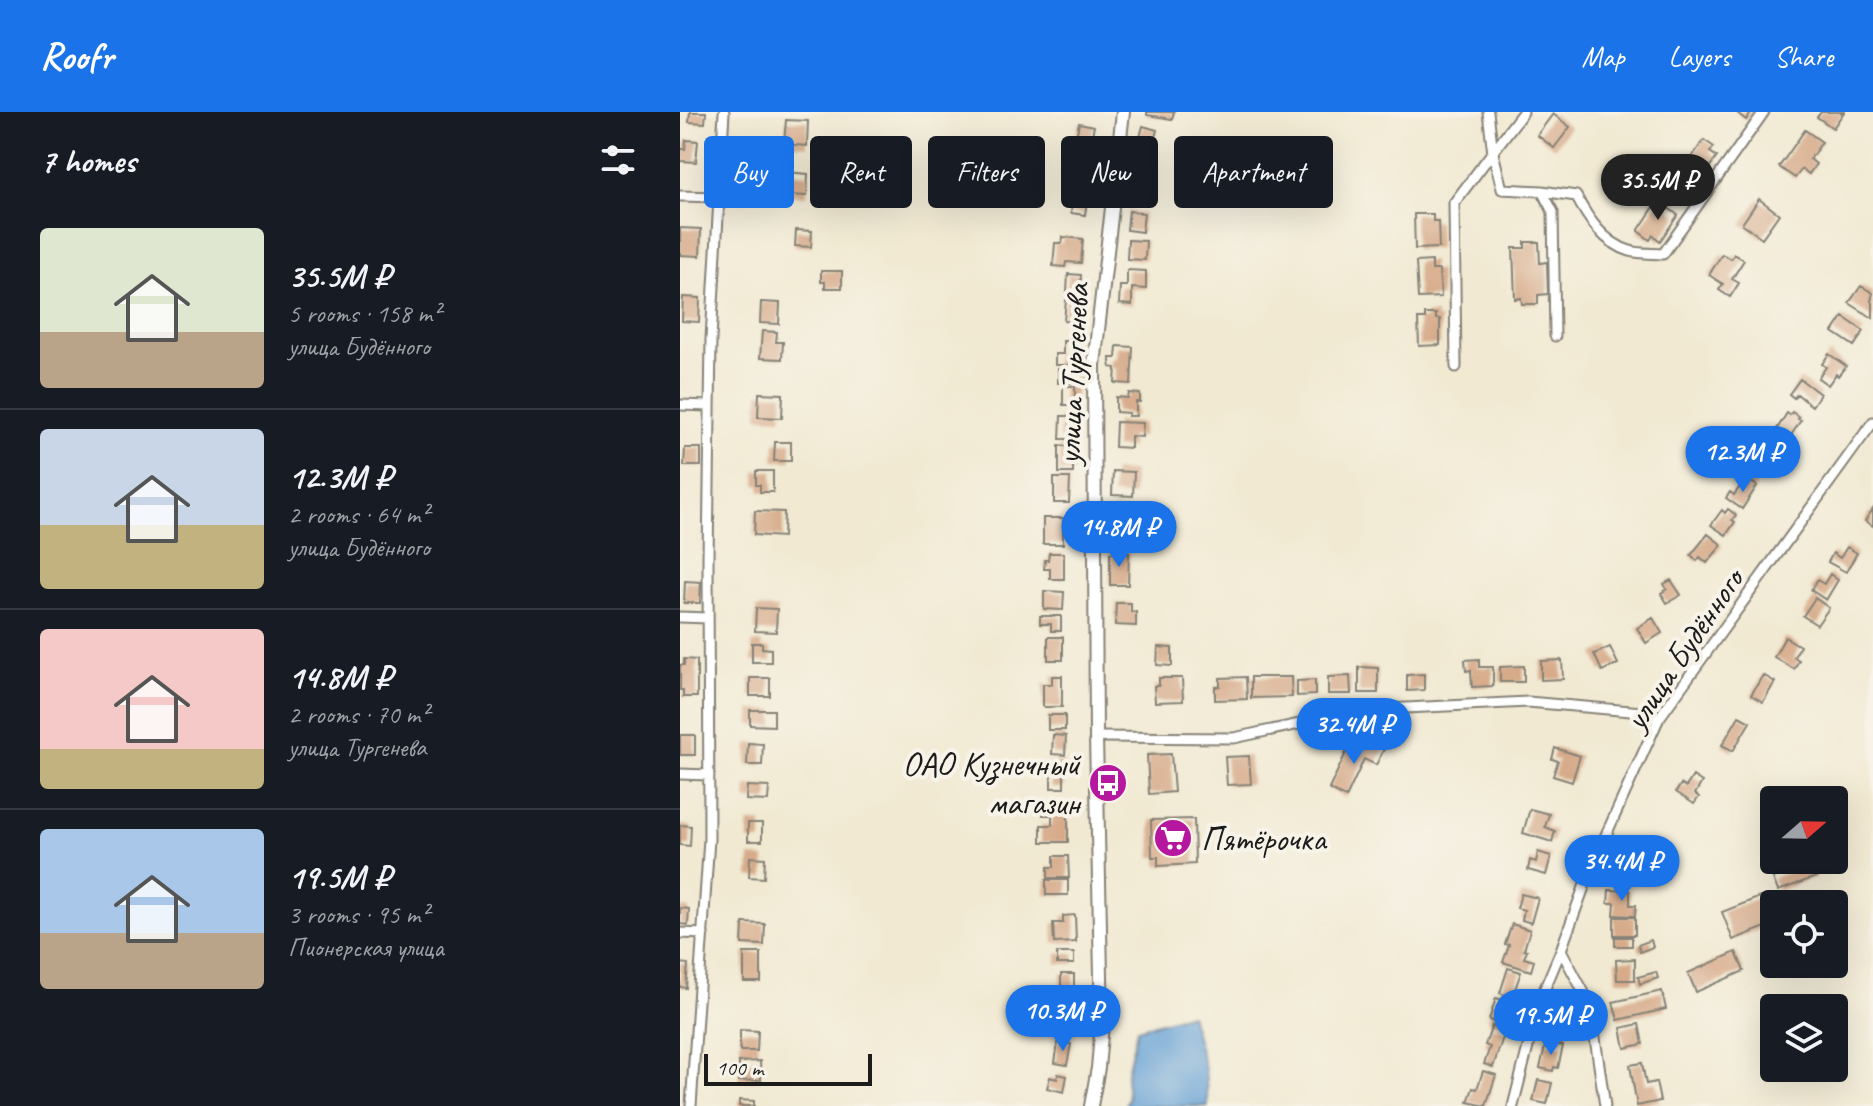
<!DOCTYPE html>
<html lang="en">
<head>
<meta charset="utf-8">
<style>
  :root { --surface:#171b24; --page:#242831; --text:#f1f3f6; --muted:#9ea1a6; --line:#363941; --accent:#1a73e8 }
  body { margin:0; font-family:Caveat,sans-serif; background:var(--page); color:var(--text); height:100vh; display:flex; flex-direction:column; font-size:30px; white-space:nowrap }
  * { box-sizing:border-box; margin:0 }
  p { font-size:26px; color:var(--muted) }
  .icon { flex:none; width:44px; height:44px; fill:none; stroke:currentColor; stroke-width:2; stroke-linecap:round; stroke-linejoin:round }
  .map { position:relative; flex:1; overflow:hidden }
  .panel { display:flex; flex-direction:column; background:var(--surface); width:680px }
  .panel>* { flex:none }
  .guide { position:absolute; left:24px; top:24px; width:760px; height:72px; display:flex; gap:16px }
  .needle { width:52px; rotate:70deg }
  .fabs { position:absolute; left:1080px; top:674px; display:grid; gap:16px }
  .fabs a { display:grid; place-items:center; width:88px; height:88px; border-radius:8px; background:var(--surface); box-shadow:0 8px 32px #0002; font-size:40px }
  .scale { position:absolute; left:24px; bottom:20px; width:168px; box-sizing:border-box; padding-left:8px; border:4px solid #1c1c1c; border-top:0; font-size:22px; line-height:28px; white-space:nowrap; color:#1c1c1c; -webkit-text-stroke:6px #f7f3e8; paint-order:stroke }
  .price { position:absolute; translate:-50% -68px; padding:0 18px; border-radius:28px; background:var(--accent); color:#fff; font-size:26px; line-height:52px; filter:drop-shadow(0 2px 4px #0008) }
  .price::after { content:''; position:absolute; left:50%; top:48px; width:24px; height:18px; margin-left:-12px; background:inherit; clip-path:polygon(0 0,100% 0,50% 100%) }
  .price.current { background:#222; color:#fff }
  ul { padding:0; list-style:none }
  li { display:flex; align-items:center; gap:24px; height:200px; padding:0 40px }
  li+li { border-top:2px solid var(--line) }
  li span { display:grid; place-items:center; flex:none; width:224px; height:160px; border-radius:8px; color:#555 }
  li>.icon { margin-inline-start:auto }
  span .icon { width:96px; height:96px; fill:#fffc; stroke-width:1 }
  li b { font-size:34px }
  h2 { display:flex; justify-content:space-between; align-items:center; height:96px; padding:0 40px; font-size:34px }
  .pill { padding:0 28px; border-radius:8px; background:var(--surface); box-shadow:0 8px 32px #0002; font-size:28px; line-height:72px }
  .pill.current { background:var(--accent); color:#fff }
  header { display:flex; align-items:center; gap:48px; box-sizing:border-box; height:112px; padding:0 40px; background:var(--accent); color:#fff }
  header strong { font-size:38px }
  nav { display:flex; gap:44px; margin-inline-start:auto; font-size:28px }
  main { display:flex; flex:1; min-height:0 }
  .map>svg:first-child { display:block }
  .water { fill:#65a0d5; stroke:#405e78; stroke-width:2 }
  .building { fill:#d7ab8a }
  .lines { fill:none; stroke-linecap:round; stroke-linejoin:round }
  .street-casing { stroke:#868277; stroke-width:13 }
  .secondary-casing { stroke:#868277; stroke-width:16 }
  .street { stroke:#fff; stroke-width:9 }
  .secondary { stroke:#fff; stroke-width:12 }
  .labels { text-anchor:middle; stroke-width:8; stroke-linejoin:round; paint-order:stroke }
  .street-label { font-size:34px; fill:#1c1c1c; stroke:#f7f3e8 }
  .poi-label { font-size:34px; fill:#1c1c1c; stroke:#f7f3e8; text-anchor:end }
</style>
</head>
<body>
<header>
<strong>Roofr</strong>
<nav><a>Map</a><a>Layers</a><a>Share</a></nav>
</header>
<main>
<section class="panel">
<h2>7 homes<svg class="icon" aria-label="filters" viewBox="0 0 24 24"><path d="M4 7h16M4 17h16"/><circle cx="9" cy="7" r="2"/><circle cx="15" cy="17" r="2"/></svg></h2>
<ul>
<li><span style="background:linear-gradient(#dfe7d0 65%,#b9a48a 0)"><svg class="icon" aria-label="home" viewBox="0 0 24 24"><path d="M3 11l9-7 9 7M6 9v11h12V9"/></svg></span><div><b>35.5M ₽</b><p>5 rooms · 158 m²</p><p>улица Будённого</p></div></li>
<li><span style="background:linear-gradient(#c9d6e8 60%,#c2b280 0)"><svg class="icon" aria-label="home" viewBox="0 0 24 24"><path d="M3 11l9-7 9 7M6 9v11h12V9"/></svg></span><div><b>12.3M ₽</b><p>2 rooms · 64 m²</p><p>улица Будённого</p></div></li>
<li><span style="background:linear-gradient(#f6c9c9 75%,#c2b280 0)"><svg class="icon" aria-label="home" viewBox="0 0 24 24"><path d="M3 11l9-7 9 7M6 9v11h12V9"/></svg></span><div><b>14.8M ₽</b><p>2 rooms · 70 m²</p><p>улица Тургенева</p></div></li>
<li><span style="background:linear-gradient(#a9c7e8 65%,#b9a48a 0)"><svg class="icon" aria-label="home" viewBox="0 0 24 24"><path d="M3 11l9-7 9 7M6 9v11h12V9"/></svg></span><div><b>19.5M ₽</b><p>3 rooms · 95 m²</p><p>Пионерская улица</p></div></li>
</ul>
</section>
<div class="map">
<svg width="1193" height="994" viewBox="0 0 1193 994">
  <rect width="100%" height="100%" fill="#f7f3e8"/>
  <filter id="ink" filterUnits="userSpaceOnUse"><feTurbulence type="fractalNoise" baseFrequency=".0125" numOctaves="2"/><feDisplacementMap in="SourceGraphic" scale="16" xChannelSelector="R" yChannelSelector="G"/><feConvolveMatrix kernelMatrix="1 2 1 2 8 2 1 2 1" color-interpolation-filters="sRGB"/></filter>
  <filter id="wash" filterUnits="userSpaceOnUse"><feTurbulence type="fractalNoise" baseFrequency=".006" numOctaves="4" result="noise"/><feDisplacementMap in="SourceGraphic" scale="32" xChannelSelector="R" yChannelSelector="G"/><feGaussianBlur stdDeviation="1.8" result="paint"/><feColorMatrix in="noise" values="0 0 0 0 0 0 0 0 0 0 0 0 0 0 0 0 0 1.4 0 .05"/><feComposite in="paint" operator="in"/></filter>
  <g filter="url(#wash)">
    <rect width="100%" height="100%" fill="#f1e9d2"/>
    <path class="water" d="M 510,902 L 525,957 L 528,994 L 445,994 L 448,986 L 446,965 L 457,917 Z"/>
    <g id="blocks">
      <path class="building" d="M 10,0 L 26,0 L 25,11 L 9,10 Z
        M 467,0 L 494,0 L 492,7 L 467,3 Z
        M 1056,0 L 1072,0 L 1066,8 Z
        M 1141,0 L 1164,0 L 1153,16 L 1137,5 Z
        M 873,2 L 890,15 L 874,36 L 857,23 Z
        M 106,8 L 128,9 L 127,34 L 104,32 Z
        M 399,11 L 414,14 L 410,33 L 395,30 Z
        M 463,14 L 477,18 L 471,40 L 457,37 Z
        M 1125,18 L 1142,30 L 1130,47 L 1136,52 L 1129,62 L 1122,57 L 1115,66 L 1099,55 Z
        M 6,28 L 18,29 L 16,50 L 0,49 L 0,37 L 5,37 Z
        M 1024,28 L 1034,35 L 1030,40 L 1037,45 L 1020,68 L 1004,56 Z
        M 386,47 L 411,50 L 408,66 L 384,62 Z
        M 106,60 L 128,62 L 127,84 L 105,83 Z
        M 452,65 L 462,66 L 461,76 L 470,77 L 469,90 L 449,87 Z
        M 393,79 L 408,81 L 405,103 L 391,101 Z
        M 1079,87 L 1099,102 L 1082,126 L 1062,112 Z
        M 978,89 L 998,103 L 980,129 L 973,123 L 970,128 L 958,119 Z
        M 449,99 L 464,101 L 462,120 L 447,118 Z
        M 734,102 L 753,102 L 753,109 L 758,109 L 759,136 L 735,137 Z
        M 0,116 L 21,117 L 20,144 L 0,143 Z
        M 116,118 L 132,119 L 131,135 L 115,134 Z
        M 383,125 L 403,127 L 401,151 L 386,150 L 385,155 L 373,154 L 375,131 L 382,131 Z
        M 448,128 L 466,129 L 465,148 L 447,147 Z
        M 845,130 L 859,130 L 860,151 L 867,150 L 868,182 L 858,183 L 858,192 L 842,192 L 841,186 L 835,187 L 833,136 L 845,136 Z
        M 1042,142 L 1051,147 L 1054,142 L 1064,148 L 1052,167 L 1059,171 L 1050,185 L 1039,178 L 1043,172 L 1029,163 Z
        M 752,149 L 752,158 L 759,158 L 761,185 L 738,186 L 736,150 Z
        M 447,158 L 466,159 L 466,177 L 452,176 L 452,193 L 439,192 L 440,174 L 447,174 Z
        M 141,159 L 162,159 L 162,176 L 145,176 L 145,170 L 141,170 Z
        M 388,162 L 401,163 L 400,181 L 387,180 Z
        M 1181,174 L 1193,181 L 1191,189 L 1193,191 L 1193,206 L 1169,191 Z
        M 3,185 L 20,186 L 19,210 L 2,209 Z
        M 386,188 L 397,188 L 396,210 L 384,209 Z
        M 81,190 L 100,191 L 99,212 L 80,211 Z
        M 745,202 L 756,202 L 756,207 L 760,207 L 760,233 L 739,234 L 738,207 L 745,207 Z
        M 1163,205 L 1184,219 L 1174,234 L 1153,220 Z
        M 82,219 L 97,220 L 96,230 L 103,230 L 102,247 L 80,246 Z
        M 383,229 L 396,229 L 396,253 L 375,253 L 375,242 L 383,242 Z
        M 437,234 L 453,235 L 451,272 L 435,271 L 436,256 L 430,255 L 430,246 L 436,246 Z
        M 1149,242 L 1166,254 L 1158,264 L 1156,262 L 1148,273 L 1138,266 L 1146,255 L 1142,252 Z
        M 378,257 L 396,257 L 395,271 L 378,271 Z
        M 1120,267 L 1140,282 L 1132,294 L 1117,282 L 1114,286 L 1109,282 Z
        M 383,274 L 395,274 L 395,293 L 383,293 Z
        M 79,281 L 103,282 L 102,306 L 78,305 Z
        M 449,281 L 460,282 L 460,290 L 456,290 L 456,304 L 448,304 L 449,301 L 436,300 L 436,285 L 448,286 Z
        M 1112,300 L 1119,305 L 1118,307 L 1121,308 L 1110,325 L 1097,317 L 1107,301 L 1110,303 Z
        M 381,304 L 394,304 L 394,327 L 380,327 Z
        M 436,310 L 463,311 L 462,325 L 451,324 L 451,336 L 435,335 Z
        M 1074,317 L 1087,326 L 1089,322 L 1106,333 L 1095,351 L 1077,339 L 1079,336 L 1067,328 Z
        M 95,330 L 111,330 L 111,349 L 94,349 Z
        M 379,334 L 393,334 L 393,361 L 379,361 Z
        M 5,336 L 21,336 L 21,354 L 4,354 Z
        M 76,359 L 93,359 L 93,380 L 80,380 L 80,373 L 76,373 Z
        M 433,359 L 454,360 L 453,384 L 432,383 Z
        M 374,366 L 390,366 L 389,391 L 374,391 Z
        M 1066,366 L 1077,374 L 1062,397 L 1046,386 L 1050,380 L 1054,383 Z
        M 433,397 L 448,397 L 447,421 L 432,421 Z
        M 1048,397 L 1056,403 L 1052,408 L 1055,410 L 1046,423 L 1031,413 L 1042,398 L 1045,401 Z
        M 1193,397 L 1193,414 L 1185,409 Z
        M 75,399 L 104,400 L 103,425 L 74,423 Z
        M 363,406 L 383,406 L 383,432 L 363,432 Z
        M 1028,422 L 1042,433 L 1027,451 L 1020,445 L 1017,449 L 1011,443 Z
        M 1167,435 L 1177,441 L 1166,460 L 1148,450 L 1153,441 L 1160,446 Z
        M 369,441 L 384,441 L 384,467 L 370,467 L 370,457 L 364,457 L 365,448 L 368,448 Z
        M 430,441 L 449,441 L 448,473 L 430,473 Z
        M 1150,462 L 1158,468 L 1146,488 L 1131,478 L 1137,468 L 1144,472 Z
        M 991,468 L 1001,483 L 987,491 L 981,481 L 987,477 L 984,472 Z
        M 5,469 L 21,470 L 20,491 L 4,491 Z
        M 364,479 L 384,480 L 383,498 L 364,497 Z
        M 1135,486 L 1149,496 L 1137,513 L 1123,504 Z
        M 436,491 L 451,491 L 451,500 L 456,500 L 456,514 L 435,513 Z
        M 76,496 L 97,497 L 96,520 L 75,519 Z
        M 360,504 L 381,504 L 381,519 L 371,519 L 371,512 L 360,512 Z
        M 973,506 L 982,521 L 966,531 L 957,516 Z
        M 368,525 L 383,525 L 383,548 L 368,548 Z
        M 1105,525 L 1120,534 L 1114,545 L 1119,548 L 1114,557 L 1094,545 Z
        M 72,531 L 82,531 L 82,536 L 91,537 L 91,550 L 72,550 Z
        M 478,535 L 492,536 L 492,554 L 477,553 Z
        M 930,535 L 938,552 L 922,559 L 914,542 Z
        M 4,547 L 17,548 L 17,585 L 3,585 L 3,578 L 0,578 L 0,553 L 4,553 Z
        M 799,547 L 799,555 L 813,555 L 813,574 L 792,575 L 791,558 L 786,559 L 785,548 Z
        M 882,548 L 883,567 L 861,568 L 861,549 Z
        M 844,554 L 844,570 L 820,570 L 820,555 Z
        M 679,555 L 698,556 L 698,581 L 679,581 Z
        M 744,562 L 744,578 L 727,579 L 727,563 Z
        M 1083,563 L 1095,570 L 1083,590 L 1071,583 Z
        M 372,564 L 382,564 L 382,595 L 363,595 L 363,572 L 372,572 Z
        M 670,564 L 671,582 L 648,582 L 648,565 Z
        M 566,565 L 567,587 L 535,588 L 535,575 L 540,574 L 540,566 Z
        M 571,565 L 611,565 L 612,585 L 571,586 Z
        M 70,566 L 90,566 L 90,584 L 70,584 Z
        M 479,566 L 502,566 L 503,589 L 475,590 L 474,574 L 479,574 Z
        M 635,568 L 635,583 L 617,584 L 617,569 Z
        M 70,598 L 94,598 L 94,614 L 70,613 Z
        M 368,603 L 385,603 L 385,618 L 368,618 Z
        M 1059,604 L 1070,610 L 1053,639 L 1042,633 Z
        M 0,623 L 15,623 L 15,643 L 0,643 Z
        M 373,623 L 386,624 L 385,643 L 372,642 Z
        M 687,629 L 704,637 L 696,653 L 684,647 L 666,686 L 649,677 L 671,630 L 683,636 Z
        M 68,631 L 83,632 L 82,653 L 67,653 Z
        M 875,636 L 900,644 L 892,670 L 873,664 L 878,649 L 872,647 Z
        M 491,642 L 494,680 L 469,682 L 467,643 Z
        M 569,644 L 571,672 L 547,673 L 545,645 Z
        M 371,651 L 384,651 L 384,676 L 371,676 Z
        M 1013,664 L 1022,670 L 1015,682 L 1019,685 L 1014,692 L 996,680 L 1001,672 L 1006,675 Z
        M 67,674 L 89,675 L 88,689 L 66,688 Z
        M 364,693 L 388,693 L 388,730 L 361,730 L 361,713 L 372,713 L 372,703 L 363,703 Z
        M 850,697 L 869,702 L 865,715 L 875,719 L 872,730 L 843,721 Z
        M 514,707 L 515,752 L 478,754 L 478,745 L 472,745 L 471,708 Z
        M 68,711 L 82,711 L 82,729 L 68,729 Z
        M 0,713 L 11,714 L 10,734 L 0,733 Z
        M 952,726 L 962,730 L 958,742 L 965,744 L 961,755 L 940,747 L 943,739 L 947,741 Z
        M 858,740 L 871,744 L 866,763 L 848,758 L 850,748 L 856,750 Z
        M 374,744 L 388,744 L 389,766 L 368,766 L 368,755 L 374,755 Z
        M 70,745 L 85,746 L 84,766 L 69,765 Z
        M 1132,752 L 1136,765 L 1098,779 L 1093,766 Z
        M 366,768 L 388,768 L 388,783 L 366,783 Z
        M 929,778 L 950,779 L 950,793 L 956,793 L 955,804 L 934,803 L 935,791 L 928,791 Z
        M 841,782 L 858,786 L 851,811 L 842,808 L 844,798 L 837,796 Z
        M 1080,785 L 1091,813 L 1053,828 L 1042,800 Z
        M 0,796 L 9,797 L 8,813 L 0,812 Z
        M 395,803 L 396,830 L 374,831 L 373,811 L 383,811 L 383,804 Z
        M 934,805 L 955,805 L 955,823 L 934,823 Z
        M 63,811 L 85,812 L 84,833 L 62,832 Z
        M 832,812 L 850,818 L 844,838 L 847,838 L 844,846 L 854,849 L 851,859 L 823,850 L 829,833 L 825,832 Z
        M 935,825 L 952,825 L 952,834 L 935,834 Z
        M 971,828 L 973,835 L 960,840 L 958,833 Z
        M 1056,840 L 1064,859 L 1016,880 L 1008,861 Z
        M 64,841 L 81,841 L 81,870 L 64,870 Z
        M 377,841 L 394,841 L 394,852 L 377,852 Z
        M 955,847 L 955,868 L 937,868 L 936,848 Z
        M 0,851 L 8,852 L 6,876 L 0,875 Z
        M 828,856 L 841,860 L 832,886 L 820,881 Z
        M 976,860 L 978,866 L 960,872 L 958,865 Z
        M 381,862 L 394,862 L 394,880 L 381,880 Z
        M 982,879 L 986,897 L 938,908 L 933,890 Z
        M 816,886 L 831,891 L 824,913 L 809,908 Z
        M 382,889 L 393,890 L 392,915 L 376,914 L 376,903 L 381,903 Z
        M 874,896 L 891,901 L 888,911 L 882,909 L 880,918 L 884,919 L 882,928 L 867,924 Z
        M 959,912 L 963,932 L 945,936 L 941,916 Z
        M 812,914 L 825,919 L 813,955 L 804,952 L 810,935 L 805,933 Z
        M 60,918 L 78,919 L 77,939 L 60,939 Z
        M 378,930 L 391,932 L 387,953 L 375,951 Z
        M 866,930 L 883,934 L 878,956 L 874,955 L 873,959 L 860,956 Z
        M 80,949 L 81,968 L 59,969 L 59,950 Z
        M 962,951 L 966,972 L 976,970 L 980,989 L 957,994 L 950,953 Z
        M 803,959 L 816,963 L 806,994 L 788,990 L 793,976 L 797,977 Z
        M 378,962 L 387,964 L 384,980 L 367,976 L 370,965 L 377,967 Z
        M 858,968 L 872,971 L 867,992 L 853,989 Z
        M 59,988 L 74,989 L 74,994 L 59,994 Z"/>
    </g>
  </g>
  <g filter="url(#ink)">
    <use href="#blocks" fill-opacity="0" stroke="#868277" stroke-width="2"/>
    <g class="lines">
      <defs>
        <path id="street" d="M 808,0 L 813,41 L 822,77 L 862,79 L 896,84 C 908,107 924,131 950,139 C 960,142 973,141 983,142 L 1084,0
          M 862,79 L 873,100 L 875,224
          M 0,84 L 39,85
          M 776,255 L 774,91 L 843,0
          M 0,293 L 30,294
          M 0,505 L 28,506
          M 416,625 L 554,626 L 685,598 L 848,590 L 962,600 L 979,606
          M 0,662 L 29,663
          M 0,821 L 23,822
          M 881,838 L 910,892 L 925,994
          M 11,994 L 29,727 L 28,448 L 31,227 L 44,0
          M 833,994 L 860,888 L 881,838 L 911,756 L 979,606 L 1193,310"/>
        <path id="secondary" d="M 411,994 L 418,956 L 422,912 L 416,625 L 414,253 L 443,0"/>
      </defs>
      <use href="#street" class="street-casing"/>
      <use href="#secondary" class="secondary-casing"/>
      <use href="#street" class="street"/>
      <use href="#secondary" class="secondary"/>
    </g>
  </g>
  <defs>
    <symbol id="bus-disc" viewBox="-11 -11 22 22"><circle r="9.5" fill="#b5179e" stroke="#f7f3e8"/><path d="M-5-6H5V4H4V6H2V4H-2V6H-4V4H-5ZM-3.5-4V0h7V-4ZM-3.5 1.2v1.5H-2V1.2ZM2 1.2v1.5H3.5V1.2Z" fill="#fff"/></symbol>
    <symbol id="supermarket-disc" viewBox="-11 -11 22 22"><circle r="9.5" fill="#b5179e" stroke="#f7f3e8"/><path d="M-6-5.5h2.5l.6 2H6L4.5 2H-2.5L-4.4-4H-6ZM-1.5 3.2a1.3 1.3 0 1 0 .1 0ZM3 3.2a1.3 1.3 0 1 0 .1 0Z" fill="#fff"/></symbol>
  </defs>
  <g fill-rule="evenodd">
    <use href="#bus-disc" x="406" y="649" width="44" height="44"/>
    <use href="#supermarket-disc" x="471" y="704" width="44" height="44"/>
  </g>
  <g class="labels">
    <g class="street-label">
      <text transform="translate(392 262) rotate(-87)" y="12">улица Тургенева</text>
      <text transform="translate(1003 537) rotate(-56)" y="12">улица Будённого</text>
    </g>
    <g class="poi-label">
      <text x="400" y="663">ОАО Кузнечный<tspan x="400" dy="39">магазин</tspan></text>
      <text x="521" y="738" text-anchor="start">Пятёрочка</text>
    </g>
  </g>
</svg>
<div class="fabs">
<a><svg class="needle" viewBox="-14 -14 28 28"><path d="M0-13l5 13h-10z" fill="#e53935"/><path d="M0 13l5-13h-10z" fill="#9ea1a6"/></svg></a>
<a><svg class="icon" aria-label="locate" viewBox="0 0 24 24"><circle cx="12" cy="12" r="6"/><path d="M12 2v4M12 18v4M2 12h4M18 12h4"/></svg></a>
<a><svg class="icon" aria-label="layers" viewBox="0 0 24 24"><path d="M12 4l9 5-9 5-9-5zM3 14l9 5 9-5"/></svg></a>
</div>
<div class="scale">100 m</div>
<b class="price current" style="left:978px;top:110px">35.5M ₽</b>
<b class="price" style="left:1063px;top:382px">12.3M ₽</b>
<b class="price" style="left:439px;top:457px">14.8M ₽</b>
<b class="price" style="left:674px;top:654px">32.4M ₽</b>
<b class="price" style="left:942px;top:791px">34.4M ₽</b>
<b class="price" style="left:383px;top:941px">10.3M ₽</b>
<b class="price" style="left:871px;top:945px">19.5M ₽</b>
<div class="guide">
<a class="pill current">Buy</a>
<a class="pill">Rent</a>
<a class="pill">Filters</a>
<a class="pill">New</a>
<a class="pill">Apartment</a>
</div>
</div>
</main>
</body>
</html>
